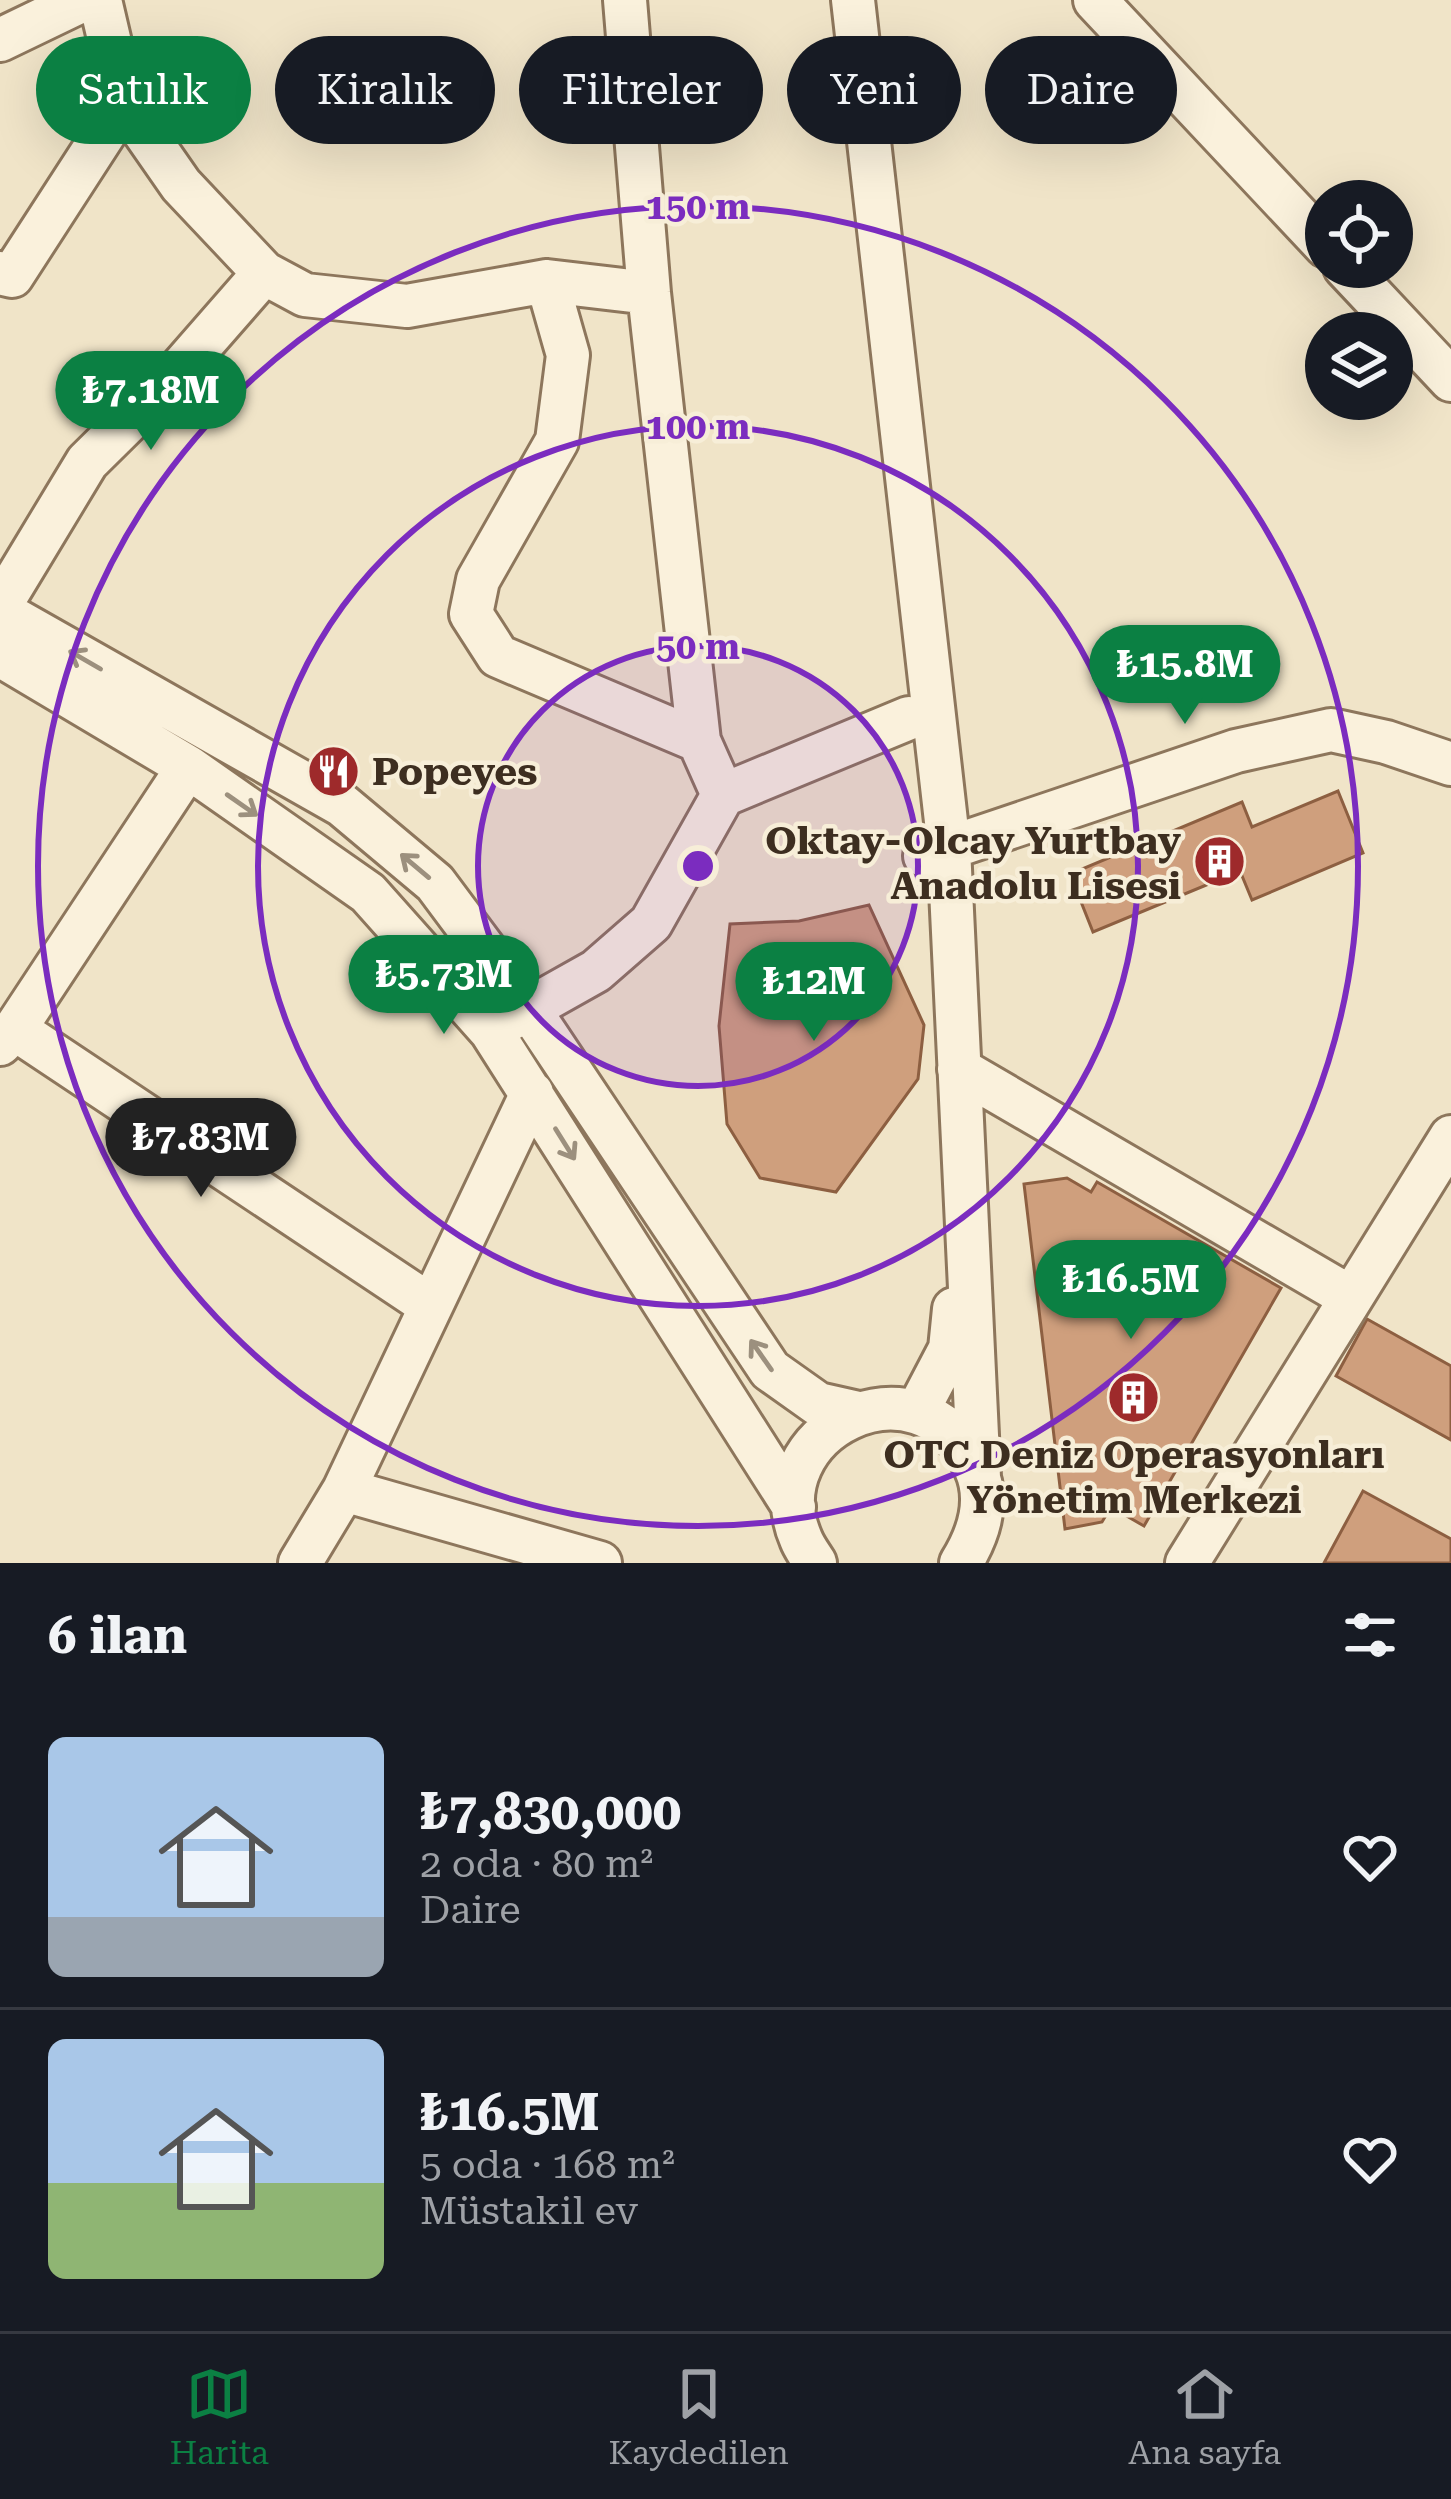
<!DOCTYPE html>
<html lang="tr">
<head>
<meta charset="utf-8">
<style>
  :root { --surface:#171b24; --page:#20242c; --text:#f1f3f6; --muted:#9ea1a6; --line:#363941; --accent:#0b8043 }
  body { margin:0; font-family:"Roboto Serif",serif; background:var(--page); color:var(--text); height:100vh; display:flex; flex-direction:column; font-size:45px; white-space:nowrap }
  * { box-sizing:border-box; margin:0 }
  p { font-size:39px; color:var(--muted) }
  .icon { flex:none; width:66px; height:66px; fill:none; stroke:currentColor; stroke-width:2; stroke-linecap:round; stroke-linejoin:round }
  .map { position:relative; height:1563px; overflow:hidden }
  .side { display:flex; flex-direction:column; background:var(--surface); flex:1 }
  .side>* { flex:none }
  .hud { position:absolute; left:36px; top:36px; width:1380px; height:108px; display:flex; gap:24px }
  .tools { position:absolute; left:1305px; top:180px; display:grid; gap:24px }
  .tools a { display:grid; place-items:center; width:108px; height:108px; border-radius:50%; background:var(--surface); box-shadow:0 12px 48px #0002; font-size:60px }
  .price { position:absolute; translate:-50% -102px; padding:0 27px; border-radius:42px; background:var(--accent); color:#fff; font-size:39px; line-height:78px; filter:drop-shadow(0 3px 6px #0008) }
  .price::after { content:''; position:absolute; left:50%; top:72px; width:36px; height:27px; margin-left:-18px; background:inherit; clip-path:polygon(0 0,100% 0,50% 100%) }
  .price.on { background:#222; color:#fff }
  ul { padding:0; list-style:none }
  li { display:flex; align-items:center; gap:36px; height:300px; padding:0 48px }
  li+li { border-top:3px solid var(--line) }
  li span { display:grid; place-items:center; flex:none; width:336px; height:240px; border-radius:18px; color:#555 }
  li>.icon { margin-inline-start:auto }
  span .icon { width:144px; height:144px; fill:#fffc; stroke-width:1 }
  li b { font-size:51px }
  h2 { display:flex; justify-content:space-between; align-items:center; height:144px; padding:0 48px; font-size:51px }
  .tag { padding:0 42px; border-radius:54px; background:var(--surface); box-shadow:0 12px 48px #0002; font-size:42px; line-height:108px }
  .tag.on { background:var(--accent); color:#fff }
  .menu { display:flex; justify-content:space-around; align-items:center; height:168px; border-top:3px solid var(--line); background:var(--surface); font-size:33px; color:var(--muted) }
  .menu a { display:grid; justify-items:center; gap:6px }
  .menu .on { color:var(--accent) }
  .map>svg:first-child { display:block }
  .building { fill:#cf9f7d; stroke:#8d5f41; stroke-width:3 }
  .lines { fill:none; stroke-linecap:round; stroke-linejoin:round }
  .minor-casing { stroke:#8d765c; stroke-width:48 }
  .minor { stroke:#faf1dc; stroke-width:42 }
  .oneway { stroke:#9c907e }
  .ring { fill:none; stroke:#7b2cbf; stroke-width:6 }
  .labels { text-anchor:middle; stroke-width:9; stroke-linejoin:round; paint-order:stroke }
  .poi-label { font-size:39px; font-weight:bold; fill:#3d2e20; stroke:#f7eed8; text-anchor:start }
  .centre { fill:#7b2cbf; stroke:#f7eed8; stroke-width:6 }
  .ring-label { font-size:36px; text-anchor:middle; font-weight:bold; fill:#7b2cbf; stroke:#f7eed8; stroke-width:9; stroke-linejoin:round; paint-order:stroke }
</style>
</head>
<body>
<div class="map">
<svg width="1451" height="1563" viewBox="0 0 1451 1563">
  <rect width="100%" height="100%" fill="#f0e4c8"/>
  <path class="building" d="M 1338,791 L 1363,853 L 1252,900 L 1240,871 L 1093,932 L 1070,874 L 1242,802 L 1252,827 Z
    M 869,905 L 924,1025 L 918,1079 L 836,1192 L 760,1178 L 727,1124 L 719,1026 L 730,924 L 799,921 Z
    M 1067,1178 L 1091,1192 L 1097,1182 L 1281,1288 L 1144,1526 L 1111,1507 L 1102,1522 L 1065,1529 L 1024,1184 Z
    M 1367,1319 L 1451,1366 L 1451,1440 L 1336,1376 Z
    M 1363,1491 L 1451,1539 L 1451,1563 L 1324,1563 Z"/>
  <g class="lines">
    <defs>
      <path id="minor" d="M 100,0 L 124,103 L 181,185 L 264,273 L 305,295 L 407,306 L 547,281 L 649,293
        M 625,0 L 649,293 L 699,741 L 723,795
        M 853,0 L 949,848 L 979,1477
        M 1095,0 L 1326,246
        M 0,40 L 83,0
        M 1345,267 L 1451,380
        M 0,273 L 12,276 L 124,103
        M 547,281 L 568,355 L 557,441 L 478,580 L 471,614 L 498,656 L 699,741
        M 0,606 L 87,462 L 174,376 L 264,273
        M 0,611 L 342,805 L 435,883 L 529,1009 L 770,1370 L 818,1404 L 858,1413
        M 0,655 L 188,767 L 368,893 L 491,1031 L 794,1507
        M 925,856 L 1236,751 L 1331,730 L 1386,742 L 1451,764
        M 507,1021 L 596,971 L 651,923 L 723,795 L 909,718
        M 15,1029 L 431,1306
        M 0,1044 L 15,1029 L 188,767
        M 959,1069 L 1350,1297
        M 917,1412 L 950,1349 L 954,1309
        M 344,1490 L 600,1563
        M 300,1563 L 344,1490 L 532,1093
        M 815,1563 C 810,1555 804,1547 801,1539 C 755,1433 918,1347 975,1467 C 990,1500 979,1534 961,1563
        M 1187,1563 L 1451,1137"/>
    </defs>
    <use href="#minor" class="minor-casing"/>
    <use href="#minor" class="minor"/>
  </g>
  <defs><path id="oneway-shaft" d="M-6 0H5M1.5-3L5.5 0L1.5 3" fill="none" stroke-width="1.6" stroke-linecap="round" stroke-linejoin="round" transform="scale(3)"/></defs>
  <g class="oneway">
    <use href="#oneway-shaft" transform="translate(85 660) rotate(-150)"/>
    <use href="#oneway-shaft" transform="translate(242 805) rotate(35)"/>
    <use href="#oneway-shaft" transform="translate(415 866) rotate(-140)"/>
    <use href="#oneway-shaft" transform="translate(565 1144) rotate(58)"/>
    <use href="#oneway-shaft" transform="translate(761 1355) rotate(-125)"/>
  </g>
  <circle cx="698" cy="866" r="220" fill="#7b2cbf" fill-opacity=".12"/>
  <g class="ring">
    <circle cx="698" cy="866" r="220"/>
    <circle cx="698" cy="866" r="440"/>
    <circle cx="698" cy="866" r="660"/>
  </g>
  <defs>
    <symbol id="restaurant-disc" viewBox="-11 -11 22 22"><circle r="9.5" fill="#9e2a2b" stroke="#f7eed8"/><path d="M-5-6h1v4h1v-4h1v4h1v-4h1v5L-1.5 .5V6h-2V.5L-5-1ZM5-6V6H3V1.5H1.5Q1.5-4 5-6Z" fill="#fff"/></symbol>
    <symbol id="building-disc" viewBox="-11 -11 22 22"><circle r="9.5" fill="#9e2a2b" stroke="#f7eed8"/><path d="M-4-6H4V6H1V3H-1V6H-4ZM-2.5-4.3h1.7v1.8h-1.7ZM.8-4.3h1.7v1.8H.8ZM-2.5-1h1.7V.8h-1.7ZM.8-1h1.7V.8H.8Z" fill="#fff"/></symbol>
  </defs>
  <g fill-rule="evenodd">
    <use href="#restaurant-disc" x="304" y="742" width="59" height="59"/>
    <use href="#building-disc" x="1190" y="832" width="59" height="59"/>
    <use href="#building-disc" x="1104" y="1368" width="59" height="59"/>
  </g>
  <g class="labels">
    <g class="poi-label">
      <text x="372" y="785">Popeyes</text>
      <text x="1181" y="854" text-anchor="end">Oktay-Olcay Yurtbay<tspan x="1181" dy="45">Anadolu Lisesi</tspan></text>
      <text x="1134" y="1468" text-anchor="middle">OTC Deniz Operasyonları<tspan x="1134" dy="45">Yönetim Merkezi</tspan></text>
    </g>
  </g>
  <circle cx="698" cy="866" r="18" class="centre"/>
  <g class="ring-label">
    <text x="698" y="219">150 m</text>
    <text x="698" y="439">100 m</text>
    <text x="698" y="659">50 m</text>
  </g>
</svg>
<div class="tools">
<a><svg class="icon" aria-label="locate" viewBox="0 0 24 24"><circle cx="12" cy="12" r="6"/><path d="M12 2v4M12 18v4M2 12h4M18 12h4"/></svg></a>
<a><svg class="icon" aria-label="layers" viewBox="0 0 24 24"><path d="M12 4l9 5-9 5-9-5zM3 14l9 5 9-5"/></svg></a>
</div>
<b class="price" style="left:151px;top:453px">₺7.18M</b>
<b class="price" style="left:1185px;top:727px">₺15.8M</b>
<b class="price" style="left:444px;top:1037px">₺5.73M</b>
<b class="price" style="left:814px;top:1044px">₺12M</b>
<b class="price on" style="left:201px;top:1200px">₺7.83M</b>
<b class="price" style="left:1131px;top:1342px">₺16.5M</b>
<div class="hud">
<a class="tag on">Satılık</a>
<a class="tag">Kiralık</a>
<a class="tag">Filtreler</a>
<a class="tag">Yeni</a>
<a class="tag">Daire</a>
</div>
</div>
<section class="side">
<h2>6 ilan<svg class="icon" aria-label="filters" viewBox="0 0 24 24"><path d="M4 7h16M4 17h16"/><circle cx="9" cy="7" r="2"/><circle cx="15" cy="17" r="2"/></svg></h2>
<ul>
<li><span style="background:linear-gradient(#a9c7e8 75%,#9aa5b1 0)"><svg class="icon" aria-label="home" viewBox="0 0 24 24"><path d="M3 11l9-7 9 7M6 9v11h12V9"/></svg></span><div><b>₺7,830,000</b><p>2 oda · 80 m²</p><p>Daire</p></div><svg class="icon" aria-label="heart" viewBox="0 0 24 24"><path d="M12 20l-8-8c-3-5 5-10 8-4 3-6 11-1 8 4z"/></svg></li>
<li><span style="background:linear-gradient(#a9c7e8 60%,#8fb573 0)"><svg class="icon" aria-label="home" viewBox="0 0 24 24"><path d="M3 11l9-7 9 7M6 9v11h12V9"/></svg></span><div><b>₺16.5M</b><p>5 oda · 168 m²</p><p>Müstakil ev</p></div><svg class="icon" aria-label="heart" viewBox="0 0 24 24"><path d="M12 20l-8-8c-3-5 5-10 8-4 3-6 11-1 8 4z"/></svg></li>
</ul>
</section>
<nav class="menu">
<a class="on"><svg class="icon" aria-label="map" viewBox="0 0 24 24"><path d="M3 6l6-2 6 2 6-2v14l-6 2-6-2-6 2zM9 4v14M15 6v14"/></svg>Harita</a>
<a><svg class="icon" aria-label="saved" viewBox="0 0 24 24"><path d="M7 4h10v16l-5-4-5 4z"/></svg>Kaydedilen</a>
<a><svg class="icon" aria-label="home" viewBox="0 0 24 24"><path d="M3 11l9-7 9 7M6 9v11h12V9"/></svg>Ana sayfa</a>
</nav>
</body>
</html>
